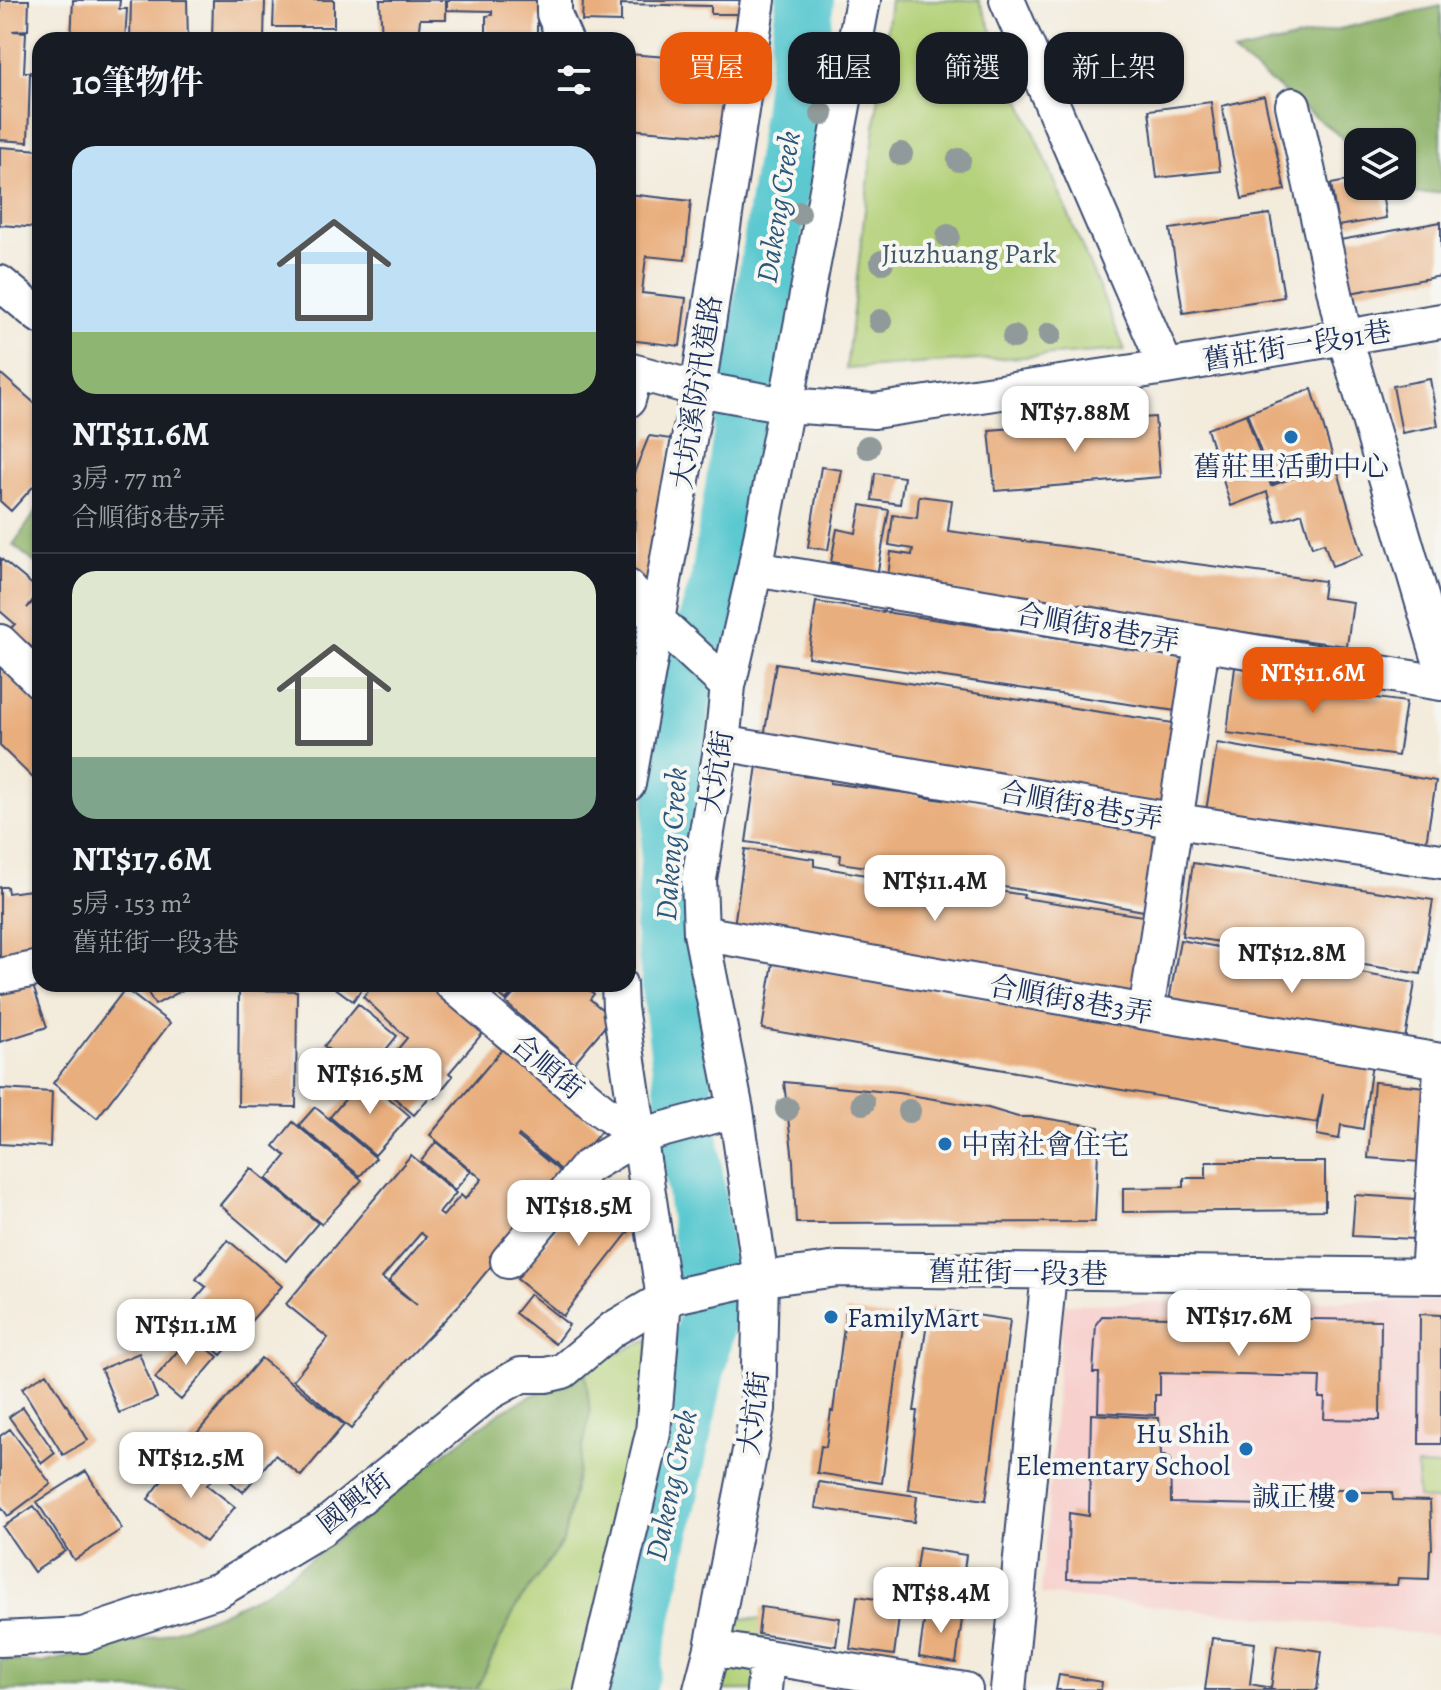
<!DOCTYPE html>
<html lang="zh-TW">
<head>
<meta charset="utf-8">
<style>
  :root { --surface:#171b24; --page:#20242c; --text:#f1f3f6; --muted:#9ea1a6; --line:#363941; --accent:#ea580c }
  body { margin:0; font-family:Alegreya,"Noto Serif TC",serif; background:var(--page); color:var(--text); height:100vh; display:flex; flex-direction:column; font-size:30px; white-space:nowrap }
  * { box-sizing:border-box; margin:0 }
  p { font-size:26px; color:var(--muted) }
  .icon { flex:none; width:44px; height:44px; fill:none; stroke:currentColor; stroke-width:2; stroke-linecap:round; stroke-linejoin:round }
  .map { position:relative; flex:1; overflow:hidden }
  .details { position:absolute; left:32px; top:32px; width:604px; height:960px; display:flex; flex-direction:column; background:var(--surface); border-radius:24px; box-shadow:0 2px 6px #0004 }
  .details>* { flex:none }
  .hud { position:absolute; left:660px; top:32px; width:660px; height:72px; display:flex; gap:16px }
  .controls { position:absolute; left:1344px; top:128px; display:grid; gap:16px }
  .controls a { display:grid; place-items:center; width:72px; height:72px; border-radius:16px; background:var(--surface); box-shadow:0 2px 6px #0004; font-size:40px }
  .price { position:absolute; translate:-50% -68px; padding:0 18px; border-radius:16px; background:#fff; color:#222; font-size:26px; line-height:52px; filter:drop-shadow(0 2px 4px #0008) }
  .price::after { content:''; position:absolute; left:50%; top:48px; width:24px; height:18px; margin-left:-12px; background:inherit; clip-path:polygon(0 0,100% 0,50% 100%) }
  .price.current { background:var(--accent); color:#fff }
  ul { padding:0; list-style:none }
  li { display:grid; align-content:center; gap:16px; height:424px; padding:0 40px }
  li+li { border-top:2px solid var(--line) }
  li span { display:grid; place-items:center; height:248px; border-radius:24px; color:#555 }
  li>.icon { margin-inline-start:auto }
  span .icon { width:144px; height:144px; fill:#fffc; stroke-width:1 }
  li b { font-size:34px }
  h2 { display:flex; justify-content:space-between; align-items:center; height:96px; padding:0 40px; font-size:34px }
  .pill { padding:0 28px; border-radius:24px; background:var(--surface); box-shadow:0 2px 6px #0004; font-size:28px; line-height:72px }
  .pill.current { background:var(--accent); color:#fff }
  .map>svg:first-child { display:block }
  .built { fill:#f7d0cd }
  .green { fill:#b2d077; stroke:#66806a; stroke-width:2 }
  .forest { fill:#8db268; stroke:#547063; stroke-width:2 }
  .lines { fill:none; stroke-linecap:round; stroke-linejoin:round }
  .river { stroke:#5cc9d0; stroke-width:58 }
  .building { fill:#e9ae7d; fill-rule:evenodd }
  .minor-casing { stroke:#3b4b71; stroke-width:38 }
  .minor { stroke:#fff; stroke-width:34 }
  .tree { fill:#919a9a }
  .poi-dot { fill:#1f6fb2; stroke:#f6f6f2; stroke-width:3 }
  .labels { text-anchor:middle; stroke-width:8; stroke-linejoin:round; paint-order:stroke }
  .park-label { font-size:28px; fill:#415764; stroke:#f6f6f2 }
  .street-label { font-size:28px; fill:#1b2f5e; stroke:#f6f6f2 }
  .poi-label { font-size:28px; fill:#1b2f5e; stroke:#f6f6f2; text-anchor:start }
  .water-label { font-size:30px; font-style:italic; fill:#2b567a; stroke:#f6f6f2 }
</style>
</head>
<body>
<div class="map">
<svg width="1441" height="1690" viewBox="0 0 1441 1690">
  <rect width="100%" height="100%" fill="#f6f6f2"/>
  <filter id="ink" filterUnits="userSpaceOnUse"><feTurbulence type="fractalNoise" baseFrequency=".0125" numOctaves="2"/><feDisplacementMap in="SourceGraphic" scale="16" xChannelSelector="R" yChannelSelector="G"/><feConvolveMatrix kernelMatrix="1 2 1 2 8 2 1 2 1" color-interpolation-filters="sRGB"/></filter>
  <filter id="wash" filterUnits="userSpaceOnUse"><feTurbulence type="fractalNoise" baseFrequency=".006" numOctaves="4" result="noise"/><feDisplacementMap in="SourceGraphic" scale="32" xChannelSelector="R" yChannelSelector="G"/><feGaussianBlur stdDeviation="1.8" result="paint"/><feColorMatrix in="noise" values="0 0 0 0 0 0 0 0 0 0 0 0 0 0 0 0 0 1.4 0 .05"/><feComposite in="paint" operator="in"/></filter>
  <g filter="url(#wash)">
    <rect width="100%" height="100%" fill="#f3ebdb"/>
    <path class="built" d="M 1441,1300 L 1441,1636 L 1041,1594 L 1063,1304 Z"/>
    <path class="green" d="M 890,0 L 979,0 L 1125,350 L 846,369 Z
      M 649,1339 L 642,1425 L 585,1690 L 476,1690 L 516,1607 L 563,1541 L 590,1414 L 585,1368 Z
      M 1417,1466 L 1441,1467 L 1441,1501 L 1418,1498 Z
      M 737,1618 L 766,1620 L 759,1690 L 720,1690 Z"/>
    <path class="forest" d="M 1441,6 L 1441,192 L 1415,194 L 1402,184 L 1402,142 L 1358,142 L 1358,150 L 1233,53 Z
      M 40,506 L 40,567 L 13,545 Z
      M 585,1368 L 590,1414 L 563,1541 L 516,1607 L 476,1690 L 0,1690 L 0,1659 L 42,1663 L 159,1636 L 217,1615 L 266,1592 L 365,1518 L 429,1464 L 502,1411 Z"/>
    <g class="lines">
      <path class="river" d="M 627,1690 L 710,1305 L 664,929 L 681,703 L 719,584 L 792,115 L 805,0"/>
    </g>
    <g id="blocks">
      <path class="building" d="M 0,0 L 29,0 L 28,30 L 12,31 L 26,32 L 24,72 L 30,72 L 28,142 L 0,140 Z
        M 73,0 L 120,0 L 119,9 L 127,9 L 125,40 L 71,40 Z
        M 131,0 L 187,0 L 188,40 L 130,40 Z
        M 213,0 L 265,0 L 264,40 L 212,40 Z
        M 274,0 L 334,0 L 334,27 L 273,27 Z
        M 380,0 L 446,0 L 446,19 L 420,19 L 418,40 L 382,40 Z
        M 447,0 L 543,0 L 542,16 L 537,16 L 537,40 L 486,40 L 486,16 L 492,15 L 492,11 L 447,10 Z
        M 583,0 L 744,0 L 744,14 L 711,14 L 711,6 L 621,4 L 621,22 L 582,21 Z
        M 628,54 L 693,59 L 693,67 L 733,70 L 728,137 L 628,129 Z
        M 1264,96 L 1285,190 L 1242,199 L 1222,106 Z
        M 1211,102 L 1220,171 L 1157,178 L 1149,110 Z
        M 0,147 L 40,150 L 40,228 L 0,225 Z
        M 1358,179 L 1358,186 L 1381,186 L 1386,218 L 1338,226 L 1331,184 Z
        M 628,194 L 691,201 L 685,260 L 646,256 L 642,293 L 686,298 L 680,346 L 628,340 Z
        M 1270,214 L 1284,297 L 1183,313 L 1170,229 Z
        M 1441,222 L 1441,276 L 1350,293 L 1340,240 Z
        M 0,373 L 40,408 L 40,479 L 11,511 L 0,501 Z
        M 1430,379 L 1438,426 L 1402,433 L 1393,386 Z
        M 1312,389 L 1334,461 L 1272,484 L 1247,413 Z
        M 1246,414 L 1271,486 L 1335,462 L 1363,555 L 1332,566 L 1324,543 L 1312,547 L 1302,513 L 1276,522 L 1267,492 L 1231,506 L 1207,429 Z
        M 1155,417 L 1160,477 L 995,491 L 989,430 Z
        M 649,436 L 671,439 L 648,585 L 632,581 L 636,489 L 631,480 Z
        M 821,467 L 842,470 L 828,550 L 808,547 Z
        M 875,473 L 904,477 L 900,504 L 872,500 Z
        M 919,496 L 952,500 L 948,531 L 1324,581 L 1322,598 L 1353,602 L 1347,646 L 997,600 L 888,577 L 891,552 L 912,555 L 913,549 L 889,545 L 893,515 L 917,518 Z
        M 861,505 L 889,510 L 876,581 L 848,575 L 850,565 L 831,562 L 837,529 L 856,533 Z
        M 0,558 L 40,591 L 27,608 L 40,594 L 40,654 L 10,629 L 15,624 L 0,611 Z
        M 816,602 L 1191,657 L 1183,712 L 808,657 Z
        M 0,663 L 40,702 L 40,785 L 0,746 Z
        M 776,663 L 1180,724 L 1168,805 L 763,744 Z
        M 1235,667 L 1266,671 L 1265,678 L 1297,682 L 1296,687 L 1406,702 L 1398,756 L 1227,733 Z
        M 1217,743 L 1436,781 L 1425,849 L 1206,811 Z
        M 757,765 L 804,770 L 803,776 L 830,779 L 830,783 L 922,795 L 922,797 L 943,800 L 943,797 L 1164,835 L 1149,912 L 1057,895 L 840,863 L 841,855 L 746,842 Z
        M 745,849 L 814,859 L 814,866 L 906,882 L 906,876 L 1024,895 L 1023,898 L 1143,916 L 1132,992 L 733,933 Z
        M 1193,863 L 1433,900 L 1421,974 L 1182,936 Z
        M 0,887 L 7,887 L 8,893 L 40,889 L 40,954 L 0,960 Z
        M 1180,940 L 1415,983 L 1403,1050 L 1168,1007 Z
        M 773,963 L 1372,1063 L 1363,1129 L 1341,1125 L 1339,1139 L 1317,1135 L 1323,1094 L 1317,1123 L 762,1029 Z
        M 31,980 L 47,1027 L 0,1042 L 0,981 Z
        M 143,984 L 194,984 L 155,1005 Z
        M 330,984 L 365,984 L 353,1001 Z
        M 374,984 L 430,984 L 487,1028 L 449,1073 L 453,1076 L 435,1098 L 431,1095 L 414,1115 L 373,1079 L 407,1038 L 363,997 Z
        M 487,984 L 520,984 L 506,1000 Z
        M 522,984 L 582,984 L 594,994 L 590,999 L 612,1018 L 574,1063 L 506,1003 Z
        M 125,989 L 170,1023 L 97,1118 L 53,1083 Z
        M 239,990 L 297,991 L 296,1107 L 238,1106 Z
        M 358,1004 L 397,1036 L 364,1077 L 324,1046 Z
        M 503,1048 L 602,1130 L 566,1174 L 519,1135 L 518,1137 L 568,1178 L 509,1234 L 490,1256 L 496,1260 L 460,1304 L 404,1362 L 351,1429 L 293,1380 L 328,1338 L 286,1304 L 411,1155 L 456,1193 L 439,1213 L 443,1216 L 461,1195 L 465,1199 L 482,1179 L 430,1135 ZM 421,1233 L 426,1237 L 389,1281 L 417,1305 L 382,1278 Z
        M 364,1077 L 410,1116 L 375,1155 L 330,1117 Z
        M 784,1082 L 898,1093 L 988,1108 L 1018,1117 L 1038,1117 L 1099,1127 L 1095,1222 L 796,1223 L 793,1161 Z
        M 1374,1082 L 1426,1087 L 1420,1162 L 1368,1158 Z
        M 0,1089 L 52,1092 L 50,1147 L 0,1144 Z
        M 315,1107 L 376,1158 L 360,1176 L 299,1125 Z
        M 293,1122 L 362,1180 L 321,1224 L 267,1179 L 286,1156 L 274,1146 Z
        M 436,1142 L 471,1171 L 455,1190 L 421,1161 Z
        M 1206,1162 L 1325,1162 L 1325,1210 L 1123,1212 L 1123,1188 L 1184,1187 L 1184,1178 L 1206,1178 Z
        M 251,1168 L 318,1223 L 286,1261 L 220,1205 Z
        M 594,1180 L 641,1216 L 563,1316 L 517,1279 Z
        M 1355,1195 L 1416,1199 L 1414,1239 L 1352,1236 Z
        M 228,1240 L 282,1286 L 221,1355 L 178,1319 L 206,1287 L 196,1279 Z
        M 530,1294 L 569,1325 L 555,1344 L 515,1313 Z
        M 929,1308 L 1010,1320 L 986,1500 L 908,1489 L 917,1411 L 914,1411 Z
        M 846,1311 L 904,1319 L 882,1483 L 817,1473 L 821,1446 L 826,1447 L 831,1411 L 833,1412 Z
        M 1420,1314 L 1441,1315 L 1441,1444 L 1419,1444 Z
        M 1102,1316 L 1381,1320 L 1380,1420 L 1324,1419 L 1325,1398 L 1319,1398 L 1320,1377 L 1160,1373 L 1160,1395 L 1155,1395 L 1155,1415 L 1098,1412 L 1099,1373 L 1093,1373 L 1096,1324 Z
        M 191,1335 L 218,1357 L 181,1400 L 155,1378 Z
        M 139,1353 L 157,1398 L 119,1413 L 101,1369 Z
        M 261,1358 L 344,1425 L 301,1476 L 275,1455 L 243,1492 L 187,1445 Z
        M 47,1373 L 88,1440 L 63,1455 L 22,1388 Z
        M 23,1407 L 55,1453 L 42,1463 L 9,1417 Z
        M 1091,1414 L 1159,1418 L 1161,1455 L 1170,1458 L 1171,1503 L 1311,1506 L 1311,1489 L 1355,1489 L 1355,1492 L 1392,1492 L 1393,1500 L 1430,1501 L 1432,1549 L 1430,1550 L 1429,1579 L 1398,1578 L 1397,1585 L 1067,1579 L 1069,1513 L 1089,1516 Z
        M 10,1429 L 51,1484 L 8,1516 L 0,1505 L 0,1436 Z
        M 181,1456 L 211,1480 L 207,1485 L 235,1507 L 206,1542 L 148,1499 Z
        M 86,1471 L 122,1529 L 74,1560 L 37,1502 Z
        M 819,1482 L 917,1496 L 914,1522 L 815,1508 Z
        M 34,1506 L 65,1551 L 34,1572 L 3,1527 Z
        M 919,1548 L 966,1555 L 960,1602 L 912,1596 Z
        M 857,1596 L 901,1603 L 894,1655 L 850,1649 Z
        M 761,1607 L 840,1618 L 836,1646 L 758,1634 Z
        M 926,1607 L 963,1612 L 956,1663 L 919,1657 Z
        M 1212,1638 L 1255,1643 L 1250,1684 L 1271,1688 L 1277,1645 L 1322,1651 L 1317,1690 L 1205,1690 Z
        M 1059,1675 L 1102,1682 L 1101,1690 L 1056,1690 Z"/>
    </g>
  </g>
  <g filter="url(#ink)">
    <use href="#blocks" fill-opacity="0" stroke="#3b4b71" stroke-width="2"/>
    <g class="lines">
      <defs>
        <path id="minor" d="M 554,0 L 554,14 L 565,40
          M 1007,0 L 1166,367
          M 1293,105 L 1345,338 L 1441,664
          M 0,283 L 40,316
          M 628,370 L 698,389 L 786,405 L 874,411 L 1166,367 L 1441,321
          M 628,400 L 635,373
          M 755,569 L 1441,683
          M 628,587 L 658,621 L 728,686
          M 0,642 L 40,681
          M 722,743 L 1177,821 L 1441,861
          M 628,784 L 698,389 L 758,0
          M 701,933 L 1146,1012 L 1441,1061
          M 0,976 L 40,968
          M 452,984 L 600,1109 L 639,1136 L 736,1110
          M 1146,1012 L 1202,645
          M 508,1261 L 587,1167 L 639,1136
          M 1428,1276 L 1441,1070
          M 0,1639 L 83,1635 L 219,1590 L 321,1529 L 490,1392 L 521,1375 L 546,1375 L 563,1371 L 613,1329 L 664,1299 L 675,1296 L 739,1282 L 838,1269 L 1441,1276
          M 712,1648 L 965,1690
          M 592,1690 L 653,1433 L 664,1299 L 620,1008 L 619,984
          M 701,1690 L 712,1648 L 758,1409 L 761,1279 L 736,1110 L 701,933 L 699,879 L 722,743 L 728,686 L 755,569 L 863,0
          M 764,1690 L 767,1657
          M 1008,1690 L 1049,1273"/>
      </defs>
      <use href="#minor" class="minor-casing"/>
      <use href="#minor" class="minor"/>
    </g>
    <g class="tree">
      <circle cx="822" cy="114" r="12"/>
      <circle cx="901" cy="154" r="12"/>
      <circle cx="959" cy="160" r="12"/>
      <circle cx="799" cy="213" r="12"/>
      <circle cx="948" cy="236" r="12"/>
      <circle cx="882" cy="262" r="12"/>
      <circle cx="880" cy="321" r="12"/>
      <circle cx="1050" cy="334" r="12"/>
      <circle cx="1014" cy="337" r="12"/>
      <circle cx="868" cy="447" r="12"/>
      <circle cx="863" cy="1103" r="12"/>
      <circle cx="787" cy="1109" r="12"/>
      <circle cx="909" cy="1111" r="12"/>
    </g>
  </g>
  <g class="poi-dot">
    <circle cx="1291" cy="437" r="8"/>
    <circle cx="945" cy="1144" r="8"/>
    <circle cx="831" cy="1317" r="8"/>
    <circle cx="1246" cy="1449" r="8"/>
    <circle cx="1352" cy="1496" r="8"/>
  </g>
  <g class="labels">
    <g class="park-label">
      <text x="969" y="263">Jiuzhuang Park</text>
    </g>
    <g class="street-label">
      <text transform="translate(1297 345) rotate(-9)" y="10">舊莊街一段91巷</text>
      <text transform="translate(696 392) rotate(-81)" y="10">大坑溪防汛道路</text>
      <text transform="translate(1098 627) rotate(10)" y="10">合順街8巷7弄</text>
      <text transform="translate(716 772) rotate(-81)" y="10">大坑街</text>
      <text transform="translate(1081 805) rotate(10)" y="10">合順街8巷5弄</text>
      <text transform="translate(1071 999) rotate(10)" y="10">合順街8巷3弄</text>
      <text transform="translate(548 1066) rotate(40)" y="10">合順街</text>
      <text transform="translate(1018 1272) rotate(1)" y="10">舊莊街一段3巷</text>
      <text transform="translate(753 1413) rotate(-83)" y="10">大坑街</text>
      <text transform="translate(354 1501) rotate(-38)" y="10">國興街</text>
    </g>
    <g class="poi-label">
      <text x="1291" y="476" text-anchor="middle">舊莊里活動中心</text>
      <text x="961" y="1154">中南社會住宅</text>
      <text x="847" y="1327">FamilyMart</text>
      <text x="1230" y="1443" text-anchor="end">Hu Shih<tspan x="1230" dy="32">Elementary School</tspan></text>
      <text x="1336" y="1506" text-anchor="end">誠正樓</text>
    </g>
    <g class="water-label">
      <text transform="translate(778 207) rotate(-81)" y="10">Dakeng Creek</text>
      <text transform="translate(671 844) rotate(-86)" y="10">Dakeng Creek</text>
      <text transform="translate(671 1485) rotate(-78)" y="10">Dakeng Creek</text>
    </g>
  </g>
</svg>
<div class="controls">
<a><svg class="icon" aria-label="layers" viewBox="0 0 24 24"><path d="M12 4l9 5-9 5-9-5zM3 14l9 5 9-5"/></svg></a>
</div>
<b class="price" style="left:1075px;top:454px">NT$7.88M</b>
<b class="price current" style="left:1313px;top:715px">NT$11.6M</b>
<b class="price" style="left:935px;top:923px">NT$11.4M</b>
<b class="price" style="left:1292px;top:995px">NT$12.8M</b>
<b class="price" style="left:370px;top:1116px">NT$16.5M</b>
<b class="price" style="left:579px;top:1248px">NT$18.5M</b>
<b class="price" style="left:1239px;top:1358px">NT$17.6M</b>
<b class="price" style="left:186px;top:1367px">NT$11.1M</b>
<b class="price" style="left:191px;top:1500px">NT$12.5M</b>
<b class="price" style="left:941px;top:1635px">NT$8.4M</b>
<div class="hud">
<a class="pill current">買屋</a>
<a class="pill">租屋</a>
<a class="pill">篩選</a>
<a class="pill">新上架</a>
</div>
<section class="details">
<h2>10筆物件<svg class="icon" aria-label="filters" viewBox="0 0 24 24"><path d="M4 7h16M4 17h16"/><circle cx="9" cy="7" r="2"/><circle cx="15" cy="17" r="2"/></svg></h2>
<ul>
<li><span style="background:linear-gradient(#bfe0f5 75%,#8fb573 0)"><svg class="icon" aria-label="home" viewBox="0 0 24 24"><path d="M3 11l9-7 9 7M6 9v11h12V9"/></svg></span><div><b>NT$11.6M</b><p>3房 · 77 m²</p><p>合順街8巷7弄</p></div></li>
<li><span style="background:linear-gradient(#dfe7d0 75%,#7fa58c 0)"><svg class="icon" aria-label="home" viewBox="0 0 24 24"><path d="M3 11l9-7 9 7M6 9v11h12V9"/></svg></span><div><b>NT$17.6M</b><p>5房 · 153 m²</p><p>舊莊街一段3巷</p></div></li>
</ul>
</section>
</div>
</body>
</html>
